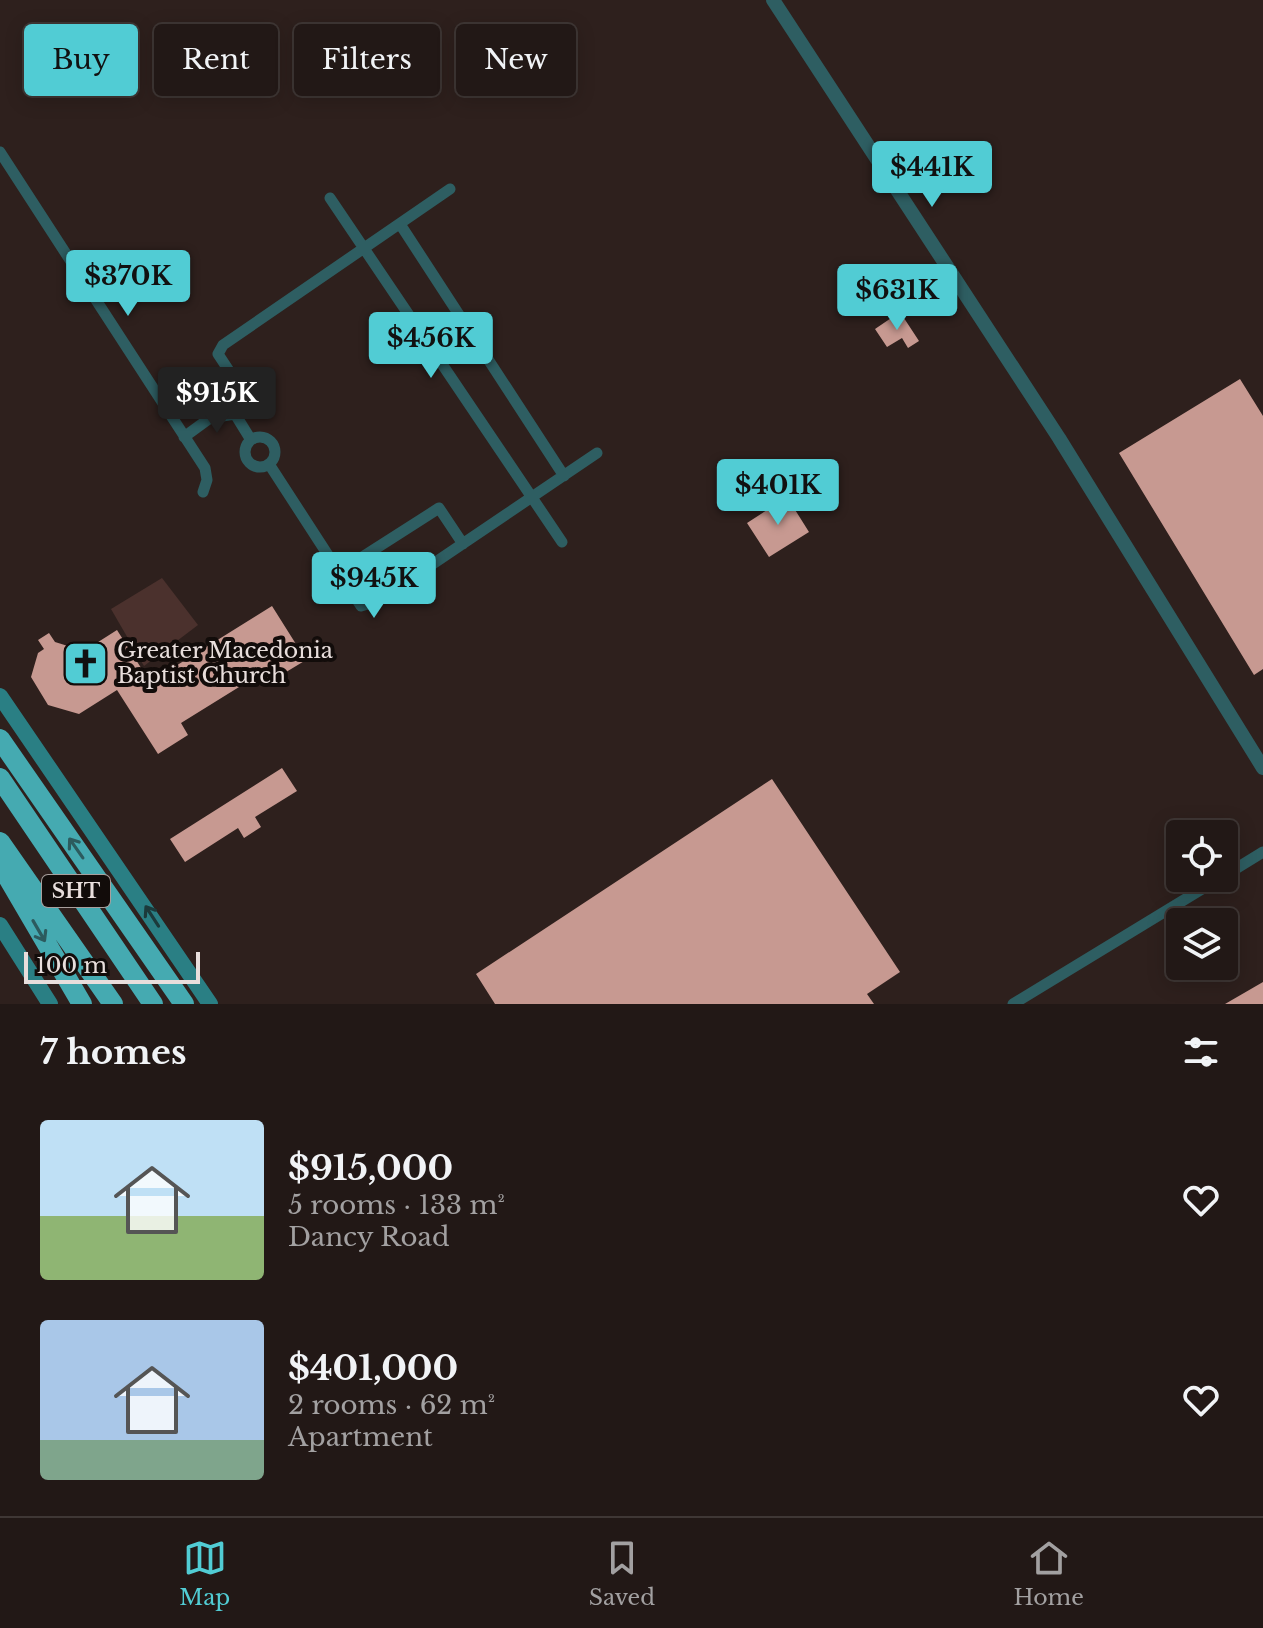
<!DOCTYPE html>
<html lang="en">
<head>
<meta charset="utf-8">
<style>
  :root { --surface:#221816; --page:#2a211f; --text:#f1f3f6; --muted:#a2a0a1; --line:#3f3735; --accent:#51ccd4 }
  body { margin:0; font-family:"Libre Baskerville",serif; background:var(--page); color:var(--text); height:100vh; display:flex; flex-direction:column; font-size:30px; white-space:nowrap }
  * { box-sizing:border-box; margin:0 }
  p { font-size:26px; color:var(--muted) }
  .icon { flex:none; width:44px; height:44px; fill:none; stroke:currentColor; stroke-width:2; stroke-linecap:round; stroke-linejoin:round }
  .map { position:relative; height:1004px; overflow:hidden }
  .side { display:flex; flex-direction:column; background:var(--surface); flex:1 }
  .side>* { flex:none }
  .banner { position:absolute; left:24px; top:24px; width:800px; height:72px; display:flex; gap:16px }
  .controls { position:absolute; left:1166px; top:820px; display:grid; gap:16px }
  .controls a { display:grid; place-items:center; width:72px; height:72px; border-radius:8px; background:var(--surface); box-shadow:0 4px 20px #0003,0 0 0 2px var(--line); font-size:40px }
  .scale { position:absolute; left:24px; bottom:20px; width:176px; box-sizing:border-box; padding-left:8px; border:4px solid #e8dedc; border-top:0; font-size:22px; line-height:28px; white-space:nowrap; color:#e8dedc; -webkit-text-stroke:6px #120c0a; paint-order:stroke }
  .price { position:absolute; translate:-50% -68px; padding:0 18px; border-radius:8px; background:var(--accent); color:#111; font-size:26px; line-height:52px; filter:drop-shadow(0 2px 4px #0008) }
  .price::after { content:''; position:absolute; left:50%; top:48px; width:24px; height:18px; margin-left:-12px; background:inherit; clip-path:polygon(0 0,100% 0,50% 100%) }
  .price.selected { background:#222; color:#fff }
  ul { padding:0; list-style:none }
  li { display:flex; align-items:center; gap:24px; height:200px; padding:0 40px }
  li span { display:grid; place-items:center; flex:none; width:224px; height:160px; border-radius:8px; color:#555 }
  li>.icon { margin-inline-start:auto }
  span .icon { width:96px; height:96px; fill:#fffc; stroke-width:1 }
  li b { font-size:34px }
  h2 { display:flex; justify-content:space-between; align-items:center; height:96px; padding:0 40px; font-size:34px }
  .chip { padding:0 28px; border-radius:8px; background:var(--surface); box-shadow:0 4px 20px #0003,0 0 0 2px var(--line); font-size:28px; line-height:72px }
  .chip.selected { background:var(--accent); color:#111 }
  .tab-bar { display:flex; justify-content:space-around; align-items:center; height:112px; border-top:2px solid var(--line); background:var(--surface); font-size:22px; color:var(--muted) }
  .tab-bar a { display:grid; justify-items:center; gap:4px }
  .tab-bar .selected { color:var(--accent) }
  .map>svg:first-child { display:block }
  .green { fill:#4b312d }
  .building { fill:#c79991 }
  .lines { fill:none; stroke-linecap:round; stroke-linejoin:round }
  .minor { stroke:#2e5e62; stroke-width:11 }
  .tertiary { stroke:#2e5e62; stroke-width:14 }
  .secondary { stroke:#2a7f84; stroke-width:16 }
  .motorway { stroke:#45aab1; stroke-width:20 }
  .oneway { stroke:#2c5b5e }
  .oneway2 { stroke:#1c3a3b }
  .labels { text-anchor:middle; stroke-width:8; stroke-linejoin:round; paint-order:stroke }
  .shield { fill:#120c0a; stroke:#a89f9d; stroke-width:2 }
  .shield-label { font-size:20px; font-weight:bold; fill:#e8dedc }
  .poi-label { font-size:22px; fill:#e8dedc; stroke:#120c0a; text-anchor:start }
</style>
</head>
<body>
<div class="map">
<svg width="1263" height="1004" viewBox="0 0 1263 1004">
  <rect width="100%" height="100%" fill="#2e201d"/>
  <path class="green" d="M 162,578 L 198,625 L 144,666 L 111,609 Z"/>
  <path class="building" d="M 900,312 L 919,341 L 908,348 L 902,338 L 887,347 L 875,329 Z
    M 1240,379 L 1263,416 L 1263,669 L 1254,675 L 1119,453 Z
    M 787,497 L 809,532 L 769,557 L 747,523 Z
    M 272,606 L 306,660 L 263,686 L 257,676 L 181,723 L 188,735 L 158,754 L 117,690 L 79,714 L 48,705 L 31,677 L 38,653 L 44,649 L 38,640 L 49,633 L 55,642 L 84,651 L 117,630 L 150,682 Z
    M 282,768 L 297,791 L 255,817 L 261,827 L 244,838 L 238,828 L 185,862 L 170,839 Z
    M 772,779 L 900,972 L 867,994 L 874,1004 L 495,1004 L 476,974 Z
    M 1263,982 L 1263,1004 L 1225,1004 Z"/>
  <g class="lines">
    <path class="minor" d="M 0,152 L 205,468 L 207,480 L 203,492
      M 330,198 L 562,542
      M 400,224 L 564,476
      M 235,414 L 244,406 L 243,392 L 218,354 L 223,345 L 450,189
      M245 452a15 15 0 1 1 30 0a15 15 0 1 1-30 0Z
      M 184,437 L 210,418 L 235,414 L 251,440
      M 269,464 L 361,606 L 378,601 L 597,453
      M 339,572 L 439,508 L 463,544
      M 1224,876 L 1263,852
      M 1013,1004 L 1220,878"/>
    <path class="tertiary" d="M 773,0 L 1059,438 L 1263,768"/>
    <path class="secondary" d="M 0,696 L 210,1004
      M 0,925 L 50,1004"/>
    <path class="motorway" d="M 0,739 L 184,1004
      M 0,778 L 153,1004
      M 0,842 L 113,1004
      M 0,864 L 82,1004"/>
  </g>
  <defs><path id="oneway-shaft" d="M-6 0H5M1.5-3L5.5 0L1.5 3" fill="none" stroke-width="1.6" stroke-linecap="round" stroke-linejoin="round" transform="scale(2)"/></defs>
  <g class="oneway">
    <use href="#oneway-shaft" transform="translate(76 848) rotate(-125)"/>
    <use href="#oneway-shaft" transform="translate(39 931) rotate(60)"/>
  </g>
  <use class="oneway2" href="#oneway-shaft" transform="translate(152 916) rotate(-123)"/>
  <defs>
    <symbol id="church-square" viewBox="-11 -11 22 22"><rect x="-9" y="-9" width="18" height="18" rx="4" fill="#51ccd4" stroke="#120c0a"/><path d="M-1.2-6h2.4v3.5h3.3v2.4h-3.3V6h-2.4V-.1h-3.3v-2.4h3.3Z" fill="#111"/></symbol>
  </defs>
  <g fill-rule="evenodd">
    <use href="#church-square" x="60" y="638" width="51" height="51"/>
  </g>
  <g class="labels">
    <rect class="shield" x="42" y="875" width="68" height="32" rx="6"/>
    <g class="shield-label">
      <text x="76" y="898">SHT</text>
    </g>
    <g class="poi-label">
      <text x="117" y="658">Greater Macedonia<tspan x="117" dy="25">Baptist Church</tspan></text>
    </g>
  </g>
</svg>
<div class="controls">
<a><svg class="icon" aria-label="locate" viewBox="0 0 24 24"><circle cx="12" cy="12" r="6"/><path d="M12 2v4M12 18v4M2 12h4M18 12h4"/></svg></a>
<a><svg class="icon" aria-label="layers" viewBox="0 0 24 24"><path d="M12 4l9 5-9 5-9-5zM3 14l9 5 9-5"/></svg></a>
</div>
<div class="scale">100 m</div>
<b class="price" style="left:932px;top:209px">$441K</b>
<b class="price" style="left:128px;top:318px">$370K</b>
<b class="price" style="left:897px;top:332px">$631K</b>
<b class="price" style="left:431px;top:380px">$456K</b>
<b class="price selected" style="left:217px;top:435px">$915K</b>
<b class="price" style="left:778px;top:527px">$401K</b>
<b class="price" style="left:374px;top:620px">$945K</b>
<div class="banner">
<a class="chip selected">Buy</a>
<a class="chip">Rent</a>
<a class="chip">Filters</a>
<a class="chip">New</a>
</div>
</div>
<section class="side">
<h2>7 homes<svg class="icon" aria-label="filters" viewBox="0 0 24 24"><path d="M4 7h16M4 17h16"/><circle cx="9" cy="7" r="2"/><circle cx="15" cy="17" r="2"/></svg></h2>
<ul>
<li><span style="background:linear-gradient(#bfe0f5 60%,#8fb573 0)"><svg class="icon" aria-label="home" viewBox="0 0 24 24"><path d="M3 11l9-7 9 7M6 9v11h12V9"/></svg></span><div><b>$915,000</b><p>5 rooms · 133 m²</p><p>Dancy Road</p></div><svg class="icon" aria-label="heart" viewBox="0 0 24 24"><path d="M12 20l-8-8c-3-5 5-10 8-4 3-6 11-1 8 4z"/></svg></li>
<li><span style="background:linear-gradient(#a9c7e8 75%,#7fa58c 0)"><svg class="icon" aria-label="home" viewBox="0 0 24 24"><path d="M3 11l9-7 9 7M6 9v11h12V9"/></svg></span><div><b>$401,000</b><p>2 rooms · 62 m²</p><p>Apartment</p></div><svg class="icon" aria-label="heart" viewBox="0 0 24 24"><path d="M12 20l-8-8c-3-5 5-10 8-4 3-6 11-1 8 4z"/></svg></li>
</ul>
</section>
<nav class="tab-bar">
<a class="selected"><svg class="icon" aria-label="map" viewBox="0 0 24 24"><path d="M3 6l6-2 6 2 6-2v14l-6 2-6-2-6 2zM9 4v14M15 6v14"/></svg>Map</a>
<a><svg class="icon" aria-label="saved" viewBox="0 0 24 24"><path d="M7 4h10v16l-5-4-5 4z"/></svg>Saved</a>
<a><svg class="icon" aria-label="home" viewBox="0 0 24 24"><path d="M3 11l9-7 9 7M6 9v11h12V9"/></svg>Home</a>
</nav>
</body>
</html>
